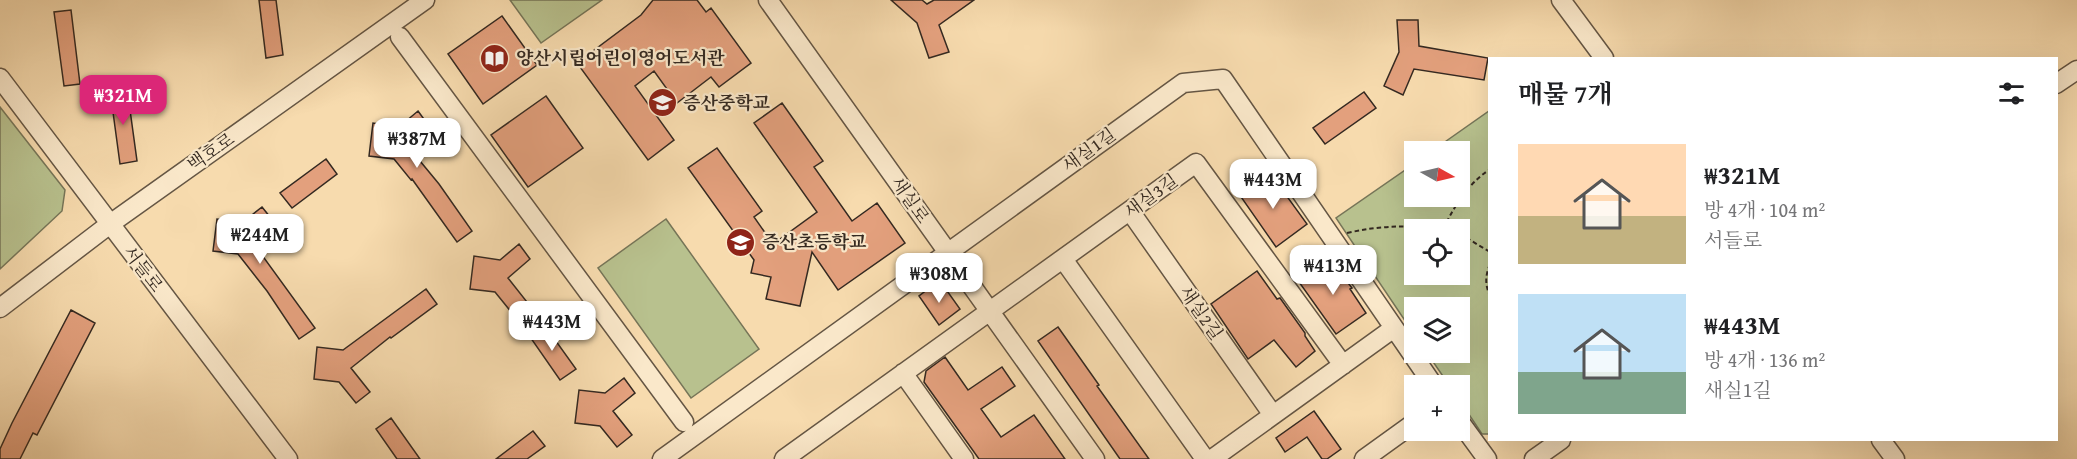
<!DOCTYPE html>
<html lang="ko">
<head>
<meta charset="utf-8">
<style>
  :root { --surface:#fff; --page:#f6f6f6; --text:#202124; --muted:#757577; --accent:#db2777 }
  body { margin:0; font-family:"Gentium Book Plus","Noto Serif KR",serif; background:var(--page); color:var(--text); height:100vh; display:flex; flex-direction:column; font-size:22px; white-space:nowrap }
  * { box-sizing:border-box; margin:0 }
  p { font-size:20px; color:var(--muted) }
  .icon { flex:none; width:33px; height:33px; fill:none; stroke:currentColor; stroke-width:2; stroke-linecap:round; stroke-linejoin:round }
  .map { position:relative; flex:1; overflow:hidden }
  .panel { position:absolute; left:1488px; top:57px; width:570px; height:384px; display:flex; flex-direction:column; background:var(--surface); border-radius:0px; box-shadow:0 6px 24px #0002 }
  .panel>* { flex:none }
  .needle { width:39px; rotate:98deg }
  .tools { position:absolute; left:1404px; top:141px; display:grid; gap:12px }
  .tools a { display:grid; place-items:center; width:66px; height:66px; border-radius:0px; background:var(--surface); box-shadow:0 6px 24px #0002; font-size:30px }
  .price { position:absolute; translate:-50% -51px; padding:0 14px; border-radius:12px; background:#fff; color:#222; font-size:20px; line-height:39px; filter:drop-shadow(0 2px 3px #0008) }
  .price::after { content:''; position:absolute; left:50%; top:36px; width:18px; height:14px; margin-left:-9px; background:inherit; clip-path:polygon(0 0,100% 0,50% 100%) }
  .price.active { background:var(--accent); color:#fff }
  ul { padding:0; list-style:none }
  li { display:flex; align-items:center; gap:18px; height:150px; padding:0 30px }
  li span { display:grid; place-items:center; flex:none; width:168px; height:120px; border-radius:0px; color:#555 }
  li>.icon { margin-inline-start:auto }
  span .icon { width:72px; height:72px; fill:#fffc; stroke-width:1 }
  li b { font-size:26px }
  h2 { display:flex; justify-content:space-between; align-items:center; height:72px; padding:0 30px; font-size:26px }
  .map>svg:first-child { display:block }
  .green { fill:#b8c18e; stroke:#767558; stroke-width:1.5; fill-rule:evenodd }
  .building { fill:#e3a07d; stroke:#342921; stroke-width:1.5 }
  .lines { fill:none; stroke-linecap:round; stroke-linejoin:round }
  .minor-casing { stroke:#655644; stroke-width:21 }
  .path { stroke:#342921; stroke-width:2; stroke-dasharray:4.5 3; stroke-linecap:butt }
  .minor { stroke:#fae8ca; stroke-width:18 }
  .labels { text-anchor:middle; stroke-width:4.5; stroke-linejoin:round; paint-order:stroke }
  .poi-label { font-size:18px; font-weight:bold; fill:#342921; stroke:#fae8ca; text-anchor:start }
  .street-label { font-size:18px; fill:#342921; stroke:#fae8ca }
</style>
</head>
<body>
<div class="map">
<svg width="2077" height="459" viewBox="0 0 2077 459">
  <rect width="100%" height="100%" fill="#f7dbae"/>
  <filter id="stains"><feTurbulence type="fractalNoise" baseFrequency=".00333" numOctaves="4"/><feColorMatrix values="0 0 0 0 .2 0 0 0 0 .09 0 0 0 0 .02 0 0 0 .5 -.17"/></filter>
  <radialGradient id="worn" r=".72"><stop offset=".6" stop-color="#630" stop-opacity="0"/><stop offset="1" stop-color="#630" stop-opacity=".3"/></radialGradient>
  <path class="green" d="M 510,0 L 602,0 L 541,43 Z
    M 0,107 L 65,190 L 62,211 L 0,269 Z
    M 1489,111 L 1490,434 L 1482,434 L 1460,401 L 1460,386 L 1449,385 L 1427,353 L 1460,352 L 1460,308 L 1414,308 L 1414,334 L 1336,218 L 1414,164 L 1414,196 L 1460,196 L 1460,152 L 1432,151 ZM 1414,230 L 1460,230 L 1460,274 L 1414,274 Z
    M 666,219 L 759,349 L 691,398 L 598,268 Z"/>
  <path class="building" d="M 259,0 L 276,0 L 283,55 L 266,58 Z
    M 653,0 L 697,0 L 706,12 L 711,8 L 751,63 L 719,87 L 711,77 L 677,103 L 654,71 L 635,86 L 674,140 L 648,160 L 577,63 L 641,15 Z
    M 891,0 L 922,0 L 927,4 L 934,0 L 974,0 L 939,25 L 949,52 L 929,58 L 917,23 Z
    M 71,10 L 80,84 L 64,86 L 54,12 Z
    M 502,16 L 537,65 L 483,104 L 448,54 Z
    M 1397,20 L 1418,20 L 1419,46 L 1488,58 L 1484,80 L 1414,69 L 1403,95 L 1384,86 L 1399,52 Z
    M 127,88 L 137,161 L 120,164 L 110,90 Z
    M 1364,92 L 1376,108 L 1325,144 L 1313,128 Z
    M 546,96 L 583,148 L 528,187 L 491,135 Z
    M 782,103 L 823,161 L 814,167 L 852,221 L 877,203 L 905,243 L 838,290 L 812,252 L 800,306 L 766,299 L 771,277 L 751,273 L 754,260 L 688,168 L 717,148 L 762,211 L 754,217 L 773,244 L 817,212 L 754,123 Z
    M 418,111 L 429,126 L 406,144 L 439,184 L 472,231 L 457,242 L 412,179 L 411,180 L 394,159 L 369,156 L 373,123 L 399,127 Z
    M 326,159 L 337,174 L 292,208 L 280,193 Z
    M 1270,173 L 1307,224 L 1276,247 L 1239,194 Z
    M 262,207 L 274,222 L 251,240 L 315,328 L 299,339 L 267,291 L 238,254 L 213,251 L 217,219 L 243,222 Z
    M 519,244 L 530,259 L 508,278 L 527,302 L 512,313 L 495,292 L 470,289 L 474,256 L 500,260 Z
    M 1330,259 L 1352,288 L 1350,289 L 1366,313 L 1336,334 L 1299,282 Z
    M 1257,271 L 1277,299 L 1280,298 L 1305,333 L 1305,336 L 1315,351 L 1296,367 L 1274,340 L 1248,359 L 1211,304 Z
    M 932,286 L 945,288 L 960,309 L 939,325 L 919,296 Z
    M 426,289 L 437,304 L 391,338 L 390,337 L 351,368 L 370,392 L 356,403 L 339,382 L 314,379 L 317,347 L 343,350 Z
    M 71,310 L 95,323 L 37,435 L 33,433 L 20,459 L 0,459 L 0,449 L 12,423 Z
    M 543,323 L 576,369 L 560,380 L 528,334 Z
    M 1058,327 L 1099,385 L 1097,386 L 1149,459 L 1120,459 L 1038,341 Z
    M 945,357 L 968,390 L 1002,367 L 1015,386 L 981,409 L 1001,437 L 1034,415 L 1065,459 L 979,459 L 924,382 L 926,371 Z
    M 624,378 L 635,393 L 613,411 L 632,435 L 617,447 L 600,426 L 575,423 L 579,390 L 605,393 Z
    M 1314,411 L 1341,449 L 1327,459 L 1322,459 L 1307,437 L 1285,452 L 1276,438 Z
    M 391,418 L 420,459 L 397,459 L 376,429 Z
    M 533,431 L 545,446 L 527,459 L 496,459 Z"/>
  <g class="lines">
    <defs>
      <path id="minor" d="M 768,0 L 1095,459
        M 1561,0 L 1604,58
        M 400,37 L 684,422
        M 0,78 L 288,459
        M 2056,84 L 2077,70
        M 1130,211 L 1273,415
        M 1063,259 L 1205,459
        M 0,308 L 110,224 L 425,0
        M 903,373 L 964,459
        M 1460,422 L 1487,459
        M 1881,440 L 1895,459
        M 662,459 L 1183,83 L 1223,79 L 1434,386
        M 784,459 L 1196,163 L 1343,365
        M 1212,459 L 1394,328
        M 1364,459 L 1414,423
        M 1534,459 L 1561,440"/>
    </defs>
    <use href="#minor" class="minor-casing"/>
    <path class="path" d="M 1443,229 C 1456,204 1466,186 1490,169
      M 1347,233 C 1382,225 1409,225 1445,230
      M 1460,234 L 1490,252
      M 1490,264 C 1485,276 1485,285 1490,296
      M 1498,440 L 1499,440"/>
    <use href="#minor" class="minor"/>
  </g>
  <defs>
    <symbol id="library-disc" viewBox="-11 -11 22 22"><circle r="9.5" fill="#8f2418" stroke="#fae8ca"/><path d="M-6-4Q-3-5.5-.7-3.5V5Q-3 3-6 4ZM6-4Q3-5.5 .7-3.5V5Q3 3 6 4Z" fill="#fff"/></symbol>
    <symbol id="school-disc" viewBox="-11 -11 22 22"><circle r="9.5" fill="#8f2418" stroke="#fae8ca"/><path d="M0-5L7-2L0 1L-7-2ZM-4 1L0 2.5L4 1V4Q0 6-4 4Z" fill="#fff"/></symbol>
  </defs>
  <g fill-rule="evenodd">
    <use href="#library-disc" x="478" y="42" width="33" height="33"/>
    <use href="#school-disc" x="646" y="86" width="33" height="33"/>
    <use href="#school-disc" x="724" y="226" width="33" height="33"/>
  </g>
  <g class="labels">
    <g class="poi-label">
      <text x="516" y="64">양산시립어린이영어도서관</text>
      <text x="683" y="109">증산중학교</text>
      <text x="762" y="248">증산초등학교</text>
    </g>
    <g class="street-label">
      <text transform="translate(1089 150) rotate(-36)" y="6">새실1길</text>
      <text transform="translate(211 152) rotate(-35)" y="6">백호로</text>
      <text transform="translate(1151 196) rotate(-36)" y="6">새실3길</text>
      <text transform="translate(910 200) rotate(55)" y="6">새실로</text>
      <text transform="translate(143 269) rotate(53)" y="6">서들로</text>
      <text transform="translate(1201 313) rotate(55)" y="6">새실2길</text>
    </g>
  </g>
  <rect width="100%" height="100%" filter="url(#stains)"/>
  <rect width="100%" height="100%" fill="url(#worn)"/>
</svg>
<div class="tools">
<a><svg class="needle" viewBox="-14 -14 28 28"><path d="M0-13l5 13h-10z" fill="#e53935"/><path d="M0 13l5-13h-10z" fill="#757577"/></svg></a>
<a><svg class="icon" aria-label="locate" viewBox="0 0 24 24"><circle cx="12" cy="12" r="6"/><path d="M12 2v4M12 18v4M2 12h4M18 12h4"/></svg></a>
<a><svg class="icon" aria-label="layers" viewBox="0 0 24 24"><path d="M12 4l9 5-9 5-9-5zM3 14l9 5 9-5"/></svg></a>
<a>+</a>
</div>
<b class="price active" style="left:123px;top:126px">₩321M</b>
<b class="price" style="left:417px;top:169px">₩387M</b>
<b class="price" style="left:1273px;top:210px">₩443M</b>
<b class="price" style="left:260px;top:265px">₩244M</b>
<b class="price" style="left:1333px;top:296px">₩413M</b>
<b class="price" style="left:939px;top:304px">₩308M</b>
<b class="price" style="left:552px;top:352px">₩443M</b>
<section class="panel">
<h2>매물 7개<svg class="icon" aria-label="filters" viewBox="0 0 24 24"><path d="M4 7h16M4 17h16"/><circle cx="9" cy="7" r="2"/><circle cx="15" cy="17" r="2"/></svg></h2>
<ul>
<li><span style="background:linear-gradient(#ffd9b3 60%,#c2b280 0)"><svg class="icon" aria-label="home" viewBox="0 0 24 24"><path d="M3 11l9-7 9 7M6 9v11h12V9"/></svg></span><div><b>₩321M</b><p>방 4개 · 104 m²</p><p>서들로</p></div></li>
<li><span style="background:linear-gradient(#bfe0f5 65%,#7fa58c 0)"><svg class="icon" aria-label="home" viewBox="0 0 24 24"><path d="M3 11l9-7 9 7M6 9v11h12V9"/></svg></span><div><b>₩443M</b><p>방 4개 · 136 m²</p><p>새실1길</p></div></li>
</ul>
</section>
</div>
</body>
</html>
